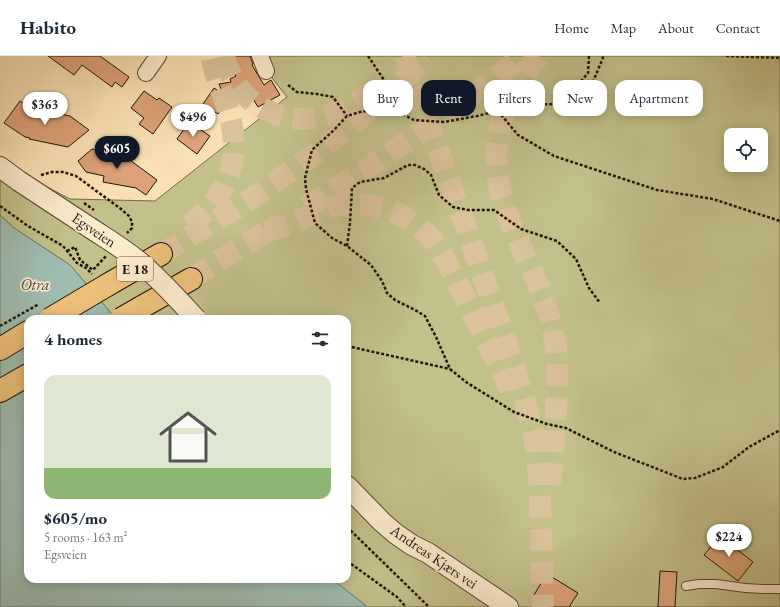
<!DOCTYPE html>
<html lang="en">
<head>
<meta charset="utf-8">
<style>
  :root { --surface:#fff; --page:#f2f2f3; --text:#1f2937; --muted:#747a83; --line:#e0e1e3; --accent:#111827 }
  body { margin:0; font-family:"EB Garamond",serif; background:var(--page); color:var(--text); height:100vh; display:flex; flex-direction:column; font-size:15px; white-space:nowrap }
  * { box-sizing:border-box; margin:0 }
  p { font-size:13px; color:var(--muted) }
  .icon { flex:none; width:22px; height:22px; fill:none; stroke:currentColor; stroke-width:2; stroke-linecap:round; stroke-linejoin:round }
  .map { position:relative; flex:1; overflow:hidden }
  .side { position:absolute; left:24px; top:259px; width:327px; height:268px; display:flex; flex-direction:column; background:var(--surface); border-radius:12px; box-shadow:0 2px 10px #0003 }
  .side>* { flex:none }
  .banner { position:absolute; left:363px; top:24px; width:357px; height:36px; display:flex; gap:8px }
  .tools { position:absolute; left:724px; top:72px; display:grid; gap:8px }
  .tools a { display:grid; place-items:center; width:44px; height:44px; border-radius:8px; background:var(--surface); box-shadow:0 2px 10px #0003; font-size:20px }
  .price { position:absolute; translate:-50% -34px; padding:0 9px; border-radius:14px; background:#fff; color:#222; font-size:13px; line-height:26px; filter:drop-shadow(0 1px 2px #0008) }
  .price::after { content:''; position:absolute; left:50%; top:24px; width:12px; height:9px; margin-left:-6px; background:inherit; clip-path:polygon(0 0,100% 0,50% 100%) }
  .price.current { background:var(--accent); color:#fff }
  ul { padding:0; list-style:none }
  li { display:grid; align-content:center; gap:8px; height:212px; padding:0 20px }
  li+li { border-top:1px solid var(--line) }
  li span { display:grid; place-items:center; height:124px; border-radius:12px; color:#555 }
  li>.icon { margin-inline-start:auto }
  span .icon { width:72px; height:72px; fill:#fffc; stroke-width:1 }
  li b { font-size:17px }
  h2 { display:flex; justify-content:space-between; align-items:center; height:48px; padding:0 20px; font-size:17px }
  .chip { padding:0 14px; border-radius:12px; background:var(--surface); box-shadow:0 2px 10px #0003; font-size:14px; line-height:36px }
  .chip.current { background:var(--accent); color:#fff }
  header { display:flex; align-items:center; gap:24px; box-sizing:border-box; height:56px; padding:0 20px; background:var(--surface); border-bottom:1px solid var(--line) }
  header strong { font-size:19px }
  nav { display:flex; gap:22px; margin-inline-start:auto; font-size:14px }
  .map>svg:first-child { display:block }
  .green { fill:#c3c18a; stroke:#736a49; fill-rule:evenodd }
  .water { fill:#9ebdb0; stroke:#6d796d }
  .building { fill:#dda279; stroke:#231308 }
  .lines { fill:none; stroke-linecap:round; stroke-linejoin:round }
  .trunk-tunnel { stroke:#dac29a; stroke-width:22; stroke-dasharray:22 11; stroke-linecap:butt }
  .service-casing { stroke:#594633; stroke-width:10 }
  .minor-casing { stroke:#594633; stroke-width:18 }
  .tertiary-casing { stroke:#594633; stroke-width:22 }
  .trunk-casing { stroke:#231308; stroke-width:24 }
  .path { stroke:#231308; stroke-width:2.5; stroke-dasharray:3 2; stroke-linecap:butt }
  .service { stroke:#fcecce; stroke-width:8 }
  .minor { stroke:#fcecce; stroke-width:16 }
  .tertiary { stroke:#fcecce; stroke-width:20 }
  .trunk { stroke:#edc07a; stroke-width:22 }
  .tertiary-bridge-casing { stroke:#594633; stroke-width:22; stroke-linecap:butt }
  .trunk-bridge-casing { stroke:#231308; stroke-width:24; stroke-linecap:butt }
  .path-bridge { stroke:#231308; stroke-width:2.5; stroke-dasharray:3 2; stroke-linecap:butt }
  .tertiary-bridge { stroke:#fcecce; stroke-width:20 }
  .trunk-bridge { stroke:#edc07a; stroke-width:22 }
  .labels { text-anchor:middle; stroke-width:3.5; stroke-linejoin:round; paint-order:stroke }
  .shield { fill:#fcecce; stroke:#645443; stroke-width:1 }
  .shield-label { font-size:14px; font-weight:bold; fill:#231308 }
  .street-label { font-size:15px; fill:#231308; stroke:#fcecce }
  .water-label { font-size:16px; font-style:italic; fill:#4e4e43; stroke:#fcecce }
</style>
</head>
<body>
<header>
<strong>Habito</strong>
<nav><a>Home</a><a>Map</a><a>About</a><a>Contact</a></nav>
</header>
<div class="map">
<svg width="780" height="551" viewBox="0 0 780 551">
  <rect width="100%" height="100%" fill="#fae1b4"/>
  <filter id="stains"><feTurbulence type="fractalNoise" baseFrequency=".005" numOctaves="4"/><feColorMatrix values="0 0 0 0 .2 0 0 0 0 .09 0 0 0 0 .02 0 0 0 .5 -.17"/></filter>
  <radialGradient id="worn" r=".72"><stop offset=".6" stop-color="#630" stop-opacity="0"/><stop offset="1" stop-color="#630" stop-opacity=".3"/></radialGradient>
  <path class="green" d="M 259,0 L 780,0 L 780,551 L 149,551 L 126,523 L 347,523 L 347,263 L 116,263 L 70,209 L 14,172 L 0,159 L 0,106 L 70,143 L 155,145 L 287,41 L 269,18 ZM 731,79 L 761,79 L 761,109 L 731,109 Z"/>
  <path class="water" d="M 0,159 L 14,172 L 70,209 L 116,263 L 28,263 L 28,523 L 332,523 L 364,548 L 366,551 L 0,551 Z"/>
  <path class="building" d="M 48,0 L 100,0 L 129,21 L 122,31 L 115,26 L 112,31 L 82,9 L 74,19 Z
    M 225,0 L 250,0 L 253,8 L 252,9 L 264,29 L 271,24 L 280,39 L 258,51 L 246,31 L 228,41 L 229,42 L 218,58 L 203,48 L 214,32 L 223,38 L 219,28 L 231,26 L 230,23 L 236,20 Z
    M 144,35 L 157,44 L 159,42 L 172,51 L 153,78 L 139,68 L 144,62 L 131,52 Z
    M 20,45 L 30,52 L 70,60 L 89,74 L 68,91 L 29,83 L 30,82 L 25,81 L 4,67 Z
    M 189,66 L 210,80 L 197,98 L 177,83 Z
    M 92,93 L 123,99 L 157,124 L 146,139 L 136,132 L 103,126 L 104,120 L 86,116 L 78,105 Z
    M 720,480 L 753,506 L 738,525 L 704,499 Z
    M 660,515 L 677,516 L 675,551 L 658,551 Z
    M 547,518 L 578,537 L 569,551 L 548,551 L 532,542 Z"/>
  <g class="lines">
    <path class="trunk-tunnel" d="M 224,0 C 228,18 238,34 253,46 C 294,76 340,62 377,32
      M 404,0 L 475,196 L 510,298 L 524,341 L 534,378 L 538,410 L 540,442 L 543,551
      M 539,0 C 494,49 485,104 510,165 C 527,206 548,242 555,286 C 559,309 557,333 556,355 C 554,382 552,408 550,434
      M 306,151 C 380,105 454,56 522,0
      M 189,170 C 224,142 241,111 231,65 C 226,44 216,24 212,3
      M 266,176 C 280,171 294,167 307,161 C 316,158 324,153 333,151 C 368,142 407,155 431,182 C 438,190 443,201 449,210 L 510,333
      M 161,198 L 219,163 L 258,138 L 316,97 L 360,63 L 406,21 L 424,0
      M 191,223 L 278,168"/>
    <defs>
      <path id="service" d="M 686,530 L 699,528 L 716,528 L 745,532 L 763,533 L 780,533"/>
      <path id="minor" d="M 260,0 L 266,15
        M 146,17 L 158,0"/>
      <path id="tertiary" d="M 0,111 L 19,125 L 89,171
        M 347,430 L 382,466 L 396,478 L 412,489 L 428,497 L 508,551"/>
      <path id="trunk" d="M 109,228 L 161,198
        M 140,252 L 191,223
        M 0,293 L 28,276
        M 0,335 L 28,319"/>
    </defs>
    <use href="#service" class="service-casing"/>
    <use href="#minor" class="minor-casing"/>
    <use href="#tertiary" class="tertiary-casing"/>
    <use href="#trunk" class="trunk-casing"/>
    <path class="path" d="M 368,0 L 400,48 L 402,58
      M 589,0 L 588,17 L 576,31 L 554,48 L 521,49 L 477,60 L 444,66 L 414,64 L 402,58 L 381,53 L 360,56 L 347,60 L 334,74 L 312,94 L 305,122 L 306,133 L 315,167 L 332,182 L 347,190 L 371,209 L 382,225 L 387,237 L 395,244 L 415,254 L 425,260 L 436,281 L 450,313 L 466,326 L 514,356 L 547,368 L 566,372 L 614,396 L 683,423 L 695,422 L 723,411 L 749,391 L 780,374
      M 726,0 L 780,2
      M 288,29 L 297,36 L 317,38 L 333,41 L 347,60
      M 556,48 L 568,48 L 592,28 L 603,2 L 602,0
      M 498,55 L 518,79 L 554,100 L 657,134 L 713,143 L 780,165
      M 41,119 L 52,116 L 63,116 L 76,120 L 121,153 L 129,160 L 132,166 L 132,172 L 127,177
      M 0,150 L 28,170 L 63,190 L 77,207 L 86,212 L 92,218
      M 347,190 L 350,167 L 352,132 L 360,126 L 384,122 L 408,109 L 415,109 L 424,113 L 431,119 L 439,139 L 453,151 L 468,154 L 494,154 L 521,173 L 557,185 L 576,203 L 589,232 L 600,247
      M 67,195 L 75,191 L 80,204 L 93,214 L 106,200
      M 347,290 L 450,313
      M 347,471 L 429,551
      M 347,505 L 397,541 L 406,551"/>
    <use href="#service" class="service"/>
    <use href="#minor" class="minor"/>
    <use href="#tertiary" class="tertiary"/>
    <use href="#trunk" class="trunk"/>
    <defs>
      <path id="tertiary-bridge" d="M 89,171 C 107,183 126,194 142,208 C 161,225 179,244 196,263"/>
      <path id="trunk-bridge" d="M 50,263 L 109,228
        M 121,263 L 140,252"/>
    </defs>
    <use href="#tertiary-bridge" class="tertiary-bridge-casing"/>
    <use href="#trunk-bridge" class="trunk-bridge-casing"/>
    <path class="path-bridge" d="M 84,147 L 94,154
      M 0,270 L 39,248"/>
    <use href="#tertiary-bridge" class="tertiary-bridge"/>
    <use href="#trunk-bridge" class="trunk-bridge"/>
  </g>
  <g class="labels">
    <rect class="shield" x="117" y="201" width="36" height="24" rx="3"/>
    <g class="shield-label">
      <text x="135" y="218">E 18</text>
    </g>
    <g class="street-label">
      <text transform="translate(94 174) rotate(34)" y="5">Egsveien</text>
      <text transform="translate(434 501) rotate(34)" y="5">Andreas Kjærs vei</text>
    </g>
    <g class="water-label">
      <text x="35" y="234">Otra</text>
    </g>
  </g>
  <rect width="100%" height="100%" filter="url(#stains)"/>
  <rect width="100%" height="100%" fill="url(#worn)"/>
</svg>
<div class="tools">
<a><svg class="icon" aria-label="locate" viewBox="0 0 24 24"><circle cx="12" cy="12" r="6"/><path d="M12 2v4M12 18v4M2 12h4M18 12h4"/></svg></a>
</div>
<b class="price" style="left:45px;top:70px">$363</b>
<b class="price" style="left:193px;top:82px">$496</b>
<b class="price current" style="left:117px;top:114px">$605</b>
<b class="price" style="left:729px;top:502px">$224</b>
<div class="banner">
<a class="chip">Buy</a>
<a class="chip current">Rent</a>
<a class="chip">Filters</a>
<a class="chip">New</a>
<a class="chip">Apartment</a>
</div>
<section class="side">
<h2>4 homes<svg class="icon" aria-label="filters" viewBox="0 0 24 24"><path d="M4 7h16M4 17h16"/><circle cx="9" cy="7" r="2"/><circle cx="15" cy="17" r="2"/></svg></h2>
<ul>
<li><span style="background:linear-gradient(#dfe7d0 75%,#8fb573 0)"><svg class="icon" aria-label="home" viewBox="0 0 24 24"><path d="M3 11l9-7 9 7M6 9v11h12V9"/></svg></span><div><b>$605/mo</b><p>5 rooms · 163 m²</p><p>Egsveien</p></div></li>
</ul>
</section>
</div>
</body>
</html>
